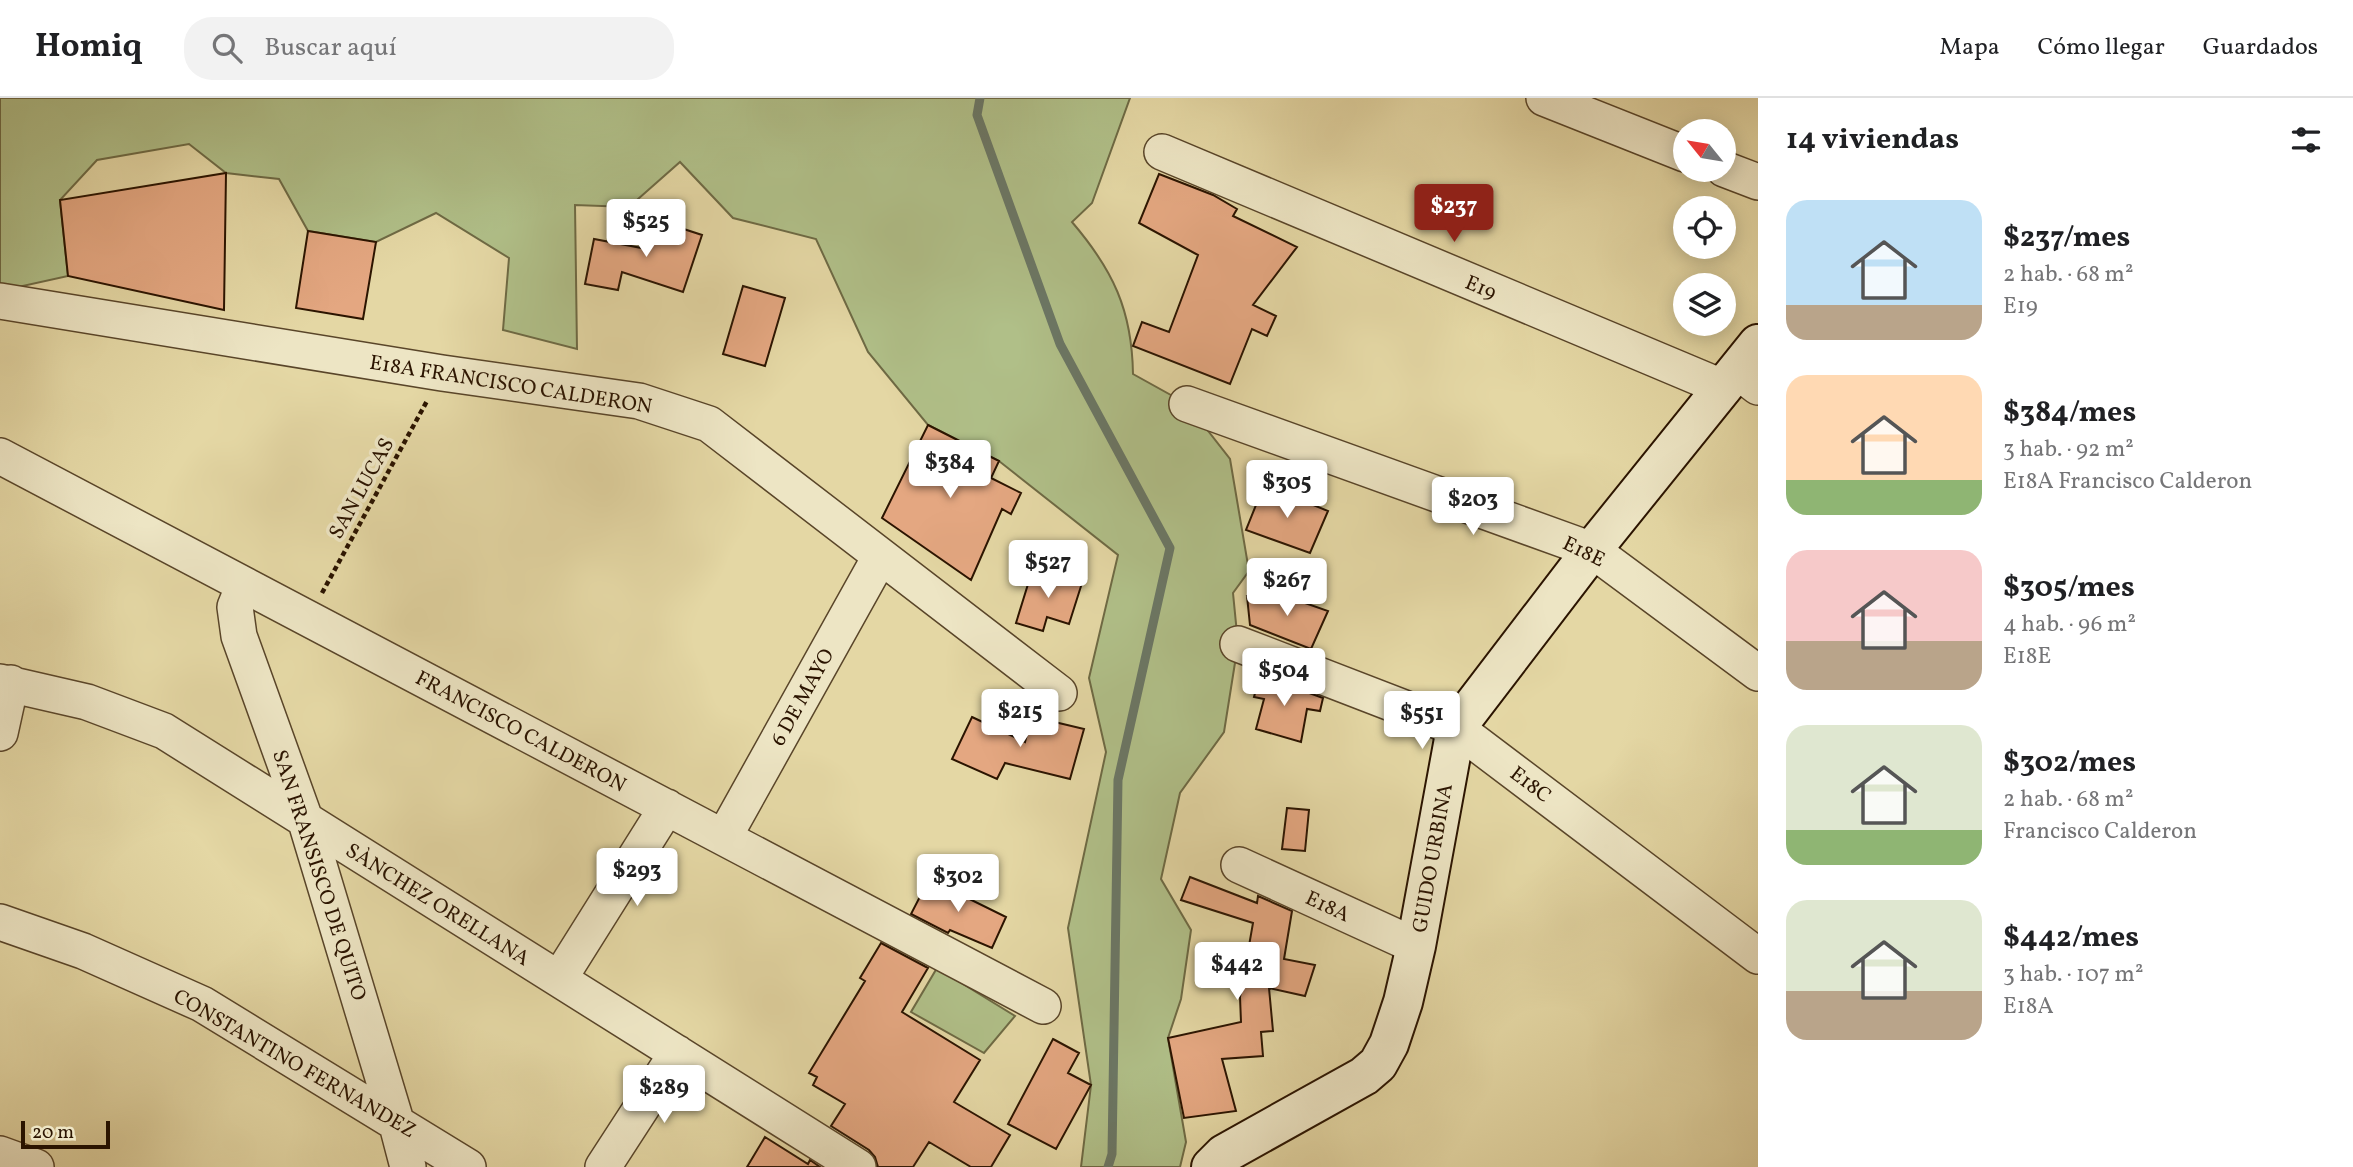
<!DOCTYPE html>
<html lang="es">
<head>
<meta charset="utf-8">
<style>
  :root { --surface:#fff; --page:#f2f2f2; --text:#202124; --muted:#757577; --line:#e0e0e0; --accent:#8f2418 }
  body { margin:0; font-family:Vollkorn,serif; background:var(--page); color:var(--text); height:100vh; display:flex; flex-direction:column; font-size:26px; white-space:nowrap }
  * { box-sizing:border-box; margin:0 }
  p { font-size:23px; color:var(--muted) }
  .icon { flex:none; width:38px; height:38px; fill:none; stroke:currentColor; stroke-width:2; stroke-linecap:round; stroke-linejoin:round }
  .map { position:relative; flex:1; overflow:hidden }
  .panel { display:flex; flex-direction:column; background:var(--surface); width:595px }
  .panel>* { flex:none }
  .needle { width:46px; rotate:300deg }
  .buttons { position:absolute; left:1673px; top:21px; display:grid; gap:14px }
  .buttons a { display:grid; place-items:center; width:63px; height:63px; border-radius:50%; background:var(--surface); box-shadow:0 4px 18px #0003; font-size:35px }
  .scale { position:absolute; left:21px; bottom:18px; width:89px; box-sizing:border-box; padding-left:7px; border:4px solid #2b1400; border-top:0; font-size:19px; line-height:24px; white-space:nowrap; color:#2b1400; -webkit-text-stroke:5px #ede5c4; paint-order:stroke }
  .price { position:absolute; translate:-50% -60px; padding:0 16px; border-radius:7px; background:#fff; color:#222; font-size:23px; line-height:46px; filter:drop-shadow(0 2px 4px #0008) }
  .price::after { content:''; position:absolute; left:50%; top:42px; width:21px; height:16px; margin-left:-10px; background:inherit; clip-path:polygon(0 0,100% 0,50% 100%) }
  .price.selected { background:var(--accent); color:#fff }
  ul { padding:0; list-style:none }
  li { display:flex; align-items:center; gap:21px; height:175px; padding:0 28px }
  li span { display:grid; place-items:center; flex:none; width:196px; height:140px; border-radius:21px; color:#555 }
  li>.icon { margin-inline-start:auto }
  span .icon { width:84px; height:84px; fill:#fffc; stroke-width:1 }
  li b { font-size:30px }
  h2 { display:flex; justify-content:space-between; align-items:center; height:84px; padding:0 28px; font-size:30px }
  header { display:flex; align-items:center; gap:42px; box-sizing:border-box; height:98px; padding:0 35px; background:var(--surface); border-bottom:2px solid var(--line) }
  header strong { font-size:33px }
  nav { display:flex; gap:38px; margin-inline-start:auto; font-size:24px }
  .search { width:490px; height:63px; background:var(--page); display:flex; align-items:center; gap:18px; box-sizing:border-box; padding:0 24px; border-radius:28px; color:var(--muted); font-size:26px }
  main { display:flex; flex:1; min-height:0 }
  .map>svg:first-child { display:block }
  .green { fill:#b0bf88; stroke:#6e6a44; stroke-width:2 }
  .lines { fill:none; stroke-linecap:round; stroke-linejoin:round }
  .stream { stroke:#6b7765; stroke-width:9 }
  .building { fill:#e4a781; stroke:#2b1400; stroke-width:2 }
  .street-casing { stroke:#594529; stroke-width:38 }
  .secondary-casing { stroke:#2b1400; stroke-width:42 }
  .path { stroke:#2b1400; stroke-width:4.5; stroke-dasharray:5 3.5; stroke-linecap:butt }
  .street { stroke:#ede5c4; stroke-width:35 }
  .secondary { stroke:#ede5c4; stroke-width:38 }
  .labels { text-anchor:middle; stroke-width:7; stroke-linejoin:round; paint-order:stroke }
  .street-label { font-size:21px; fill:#2b1400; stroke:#ede5c4 }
</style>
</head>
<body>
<header>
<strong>Homiq</strong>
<div class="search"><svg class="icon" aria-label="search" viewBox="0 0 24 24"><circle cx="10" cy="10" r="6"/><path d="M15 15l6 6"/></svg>Buscar aquí</div>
<nav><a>Mapa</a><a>Cómo llegar</a><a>Guardados</a></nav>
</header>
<main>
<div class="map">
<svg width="1758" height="1069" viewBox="0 0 1758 1069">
  <rect width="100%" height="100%" fill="#e4d7a4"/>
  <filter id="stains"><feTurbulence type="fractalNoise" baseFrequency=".00286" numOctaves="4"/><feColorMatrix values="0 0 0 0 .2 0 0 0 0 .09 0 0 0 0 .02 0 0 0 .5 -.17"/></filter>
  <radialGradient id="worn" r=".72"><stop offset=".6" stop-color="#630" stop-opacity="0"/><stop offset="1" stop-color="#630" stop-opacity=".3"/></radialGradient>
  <path class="green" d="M 0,0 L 1130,0 L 1092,105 L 1072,124 C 1113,172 1132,212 1133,276 L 1187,306 L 1230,361 L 1249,473 L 1233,495 L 1238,546 L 1224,634 L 1180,695 L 1161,781 L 1191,832 L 1181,901 L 1168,940 L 1186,1044 L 1180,1069 L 1081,1069 L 1091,987 L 1068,830 L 1106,654 L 1089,580 L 1118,457 L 999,363 L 928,327 L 868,254 L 816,141 L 733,120 L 680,64 L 629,109 L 575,107 L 577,251 L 503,232 L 509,160 L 436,115 L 376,144 L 308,133 L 279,81 L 226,75 L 189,46 L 97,62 L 60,102 L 68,178 L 0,193 Z
    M 937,870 L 1015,918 L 984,955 L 911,914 Z"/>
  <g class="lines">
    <path class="stream" d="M 980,0 L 977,17 L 1060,246 L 1170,450 L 1118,682 L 1112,1056 L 1108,1069"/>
  </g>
  <path class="building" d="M 226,75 L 224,212 L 68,178 L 60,102 Z
    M 1159,76 L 1213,97 L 1237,111 L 1233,118 L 1297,149 L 1253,207 L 1276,218 L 1267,238 L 1252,231 L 1230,286 L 1133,248 L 1142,224 L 1169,234 L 1198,157 L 1139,125 Z
    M 656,122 L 702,137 L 683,194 L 622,174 L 618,192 L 585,186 L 594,141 L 647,151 Z
    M 308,133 L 376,144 L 363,221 L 296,210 Z
    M 743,188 L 785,200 L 765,268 L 723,256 Z
    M 928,327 L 999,363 L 991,380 L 1021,395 L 1011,416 L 1002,411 L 971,482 L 882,420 Z
    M 1264,387 L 1328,413 L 1310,455 L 1246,432 Z
    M 1033,470 L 1082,485 L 1069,526 L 1047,519 L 1043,533 L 1016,525 Z
    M 1247,498 L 1288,499 L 1328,513 L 1311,551 L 1250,527 Z
    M 1260,577 L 1323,600 L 1320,613 L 1307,611 L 1301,644 L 1256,631 L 1264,601 L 1254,599 Z
    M 972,619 L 1025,644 L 1028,632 L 1039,635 L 1042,621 L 1084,631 L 1070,681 L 1005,665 L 997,681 L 952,661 Z
    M 1287,710 L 1309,712 L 1305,753 L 1282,751 Z
    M 1190,779 L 1257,805 L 1258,798 L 1292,813 L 1284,861 L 1315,867 L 1305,898 L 1269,890 L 1273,933 L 1261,934 L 1263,958 L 1222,961 L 1236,1013 L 1184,1020 L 1168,940 L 1241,924 L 1240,899 L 1253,825 L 1181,802 Z
    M 929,781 L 1006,819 L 992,850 L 950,832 L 948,835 L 911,816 Z
    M 881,845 L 928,870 L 902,914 L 980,962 L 954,1004 L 1010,1037 L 991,1069 L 971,1069 L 929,1044 L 913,1069 L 878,1069 L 875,1059 L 869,1052 L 831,1028 L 845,1006 L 813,987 L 817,979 L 809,975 L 865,883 L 860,880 Z
    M 1053,941 L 1079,955 L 1068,975 L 1091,987 L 1056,1051 L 1008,1026 Z
    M 765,1039 L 808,1066 L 810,1062 L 820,1069 L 747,1069 Z"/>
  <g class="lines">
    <defs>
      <path id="street" d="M 1544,0 L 1685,56
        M 1162,54 L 1724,290
        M 1724,71 L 1758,84
        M 0,203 L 442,275 L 639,303 L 709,326 L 1059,595
        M 1737,273 L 1758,289
        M 1187,306 L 1592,452 L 1758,575
        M 0,358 L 1043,908
        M 244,487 L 235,509 L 239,538 L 306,724 L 396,1023 L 408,1069
        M 1238,546 L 1456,630 L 1758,858
        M 0,584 L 87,604 L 164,633 L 858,1069
        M 0,635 L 11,585
        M 724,739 L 880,459
        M 1239,767 L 1416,848
        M 0,824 L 83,853 L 202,906 L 468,1069
        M 559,881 L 667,709
        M 0,1056 L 36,1069
        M 603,1069 L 677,955"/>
      <path id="secondary" d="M 1211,1069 L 1224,1056 L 1364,978 L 1378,966 L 1389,946 L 1403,904 L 1416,848 L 1456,630 L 1592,452 L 1758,246"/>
    </defs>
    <use href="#street" class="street-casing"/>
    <use href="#secondary" class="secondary-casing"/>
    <path class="path" d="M 322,495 L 427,303"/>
    <use href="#street" class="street"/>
    <use href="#secondary" class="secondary"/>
  </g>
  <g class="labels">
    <g class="street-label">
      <text transform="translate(1481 189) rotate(23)" y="7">E19</text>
      <text transform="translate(511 286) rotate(9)" y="7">E18A FRANCISCO CALDERON</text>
      <text transform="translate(361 390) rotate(-61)" y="7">SAN LUCAS</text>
      <text transform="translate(1584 453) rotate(26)" y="7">E18E</text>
      <text transform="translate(802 599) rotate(-61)" y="7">6 DE MAYO</text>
      <text transform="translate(521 633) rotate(28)" y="7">FRANCISCO CALDERON</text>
      <text transform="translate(1531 686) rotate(37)" y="7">E18C</text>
      <text transform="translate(1432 760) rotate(-80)" y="7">GUIDO URBINA</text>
      <text transform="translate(320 777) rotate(72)" y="7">SAN FRANSISCO DE QUITO</text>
      <text transform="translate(438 806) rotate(32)" y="7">SÀNCHEZ ORELLANA</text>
      <text transform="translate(1328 808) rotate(25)" y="7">E18A</text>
      <text transform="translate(295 965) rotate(30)" y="7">CONSTANTINO FERNANDEZ</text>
    </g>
  </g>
  <rect width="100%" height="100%" filter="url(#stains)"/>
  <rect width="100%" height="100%" fill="url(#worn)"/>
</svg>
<div class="buttons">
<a><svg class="needle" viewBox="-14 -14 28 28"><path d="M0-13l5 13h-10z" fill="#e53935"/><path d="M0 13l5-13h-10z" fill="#757577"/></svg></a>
<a><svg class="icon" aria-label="locate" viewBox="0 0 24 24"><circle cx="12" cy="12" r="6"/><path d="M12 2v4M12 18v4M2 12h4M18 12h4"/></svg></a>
<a><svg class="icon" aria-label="layers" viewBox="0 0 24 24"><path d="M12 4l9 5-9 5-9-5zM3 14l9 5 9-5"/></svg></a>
</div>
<div class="scale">20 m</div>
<b class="price selected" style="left:1454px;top:146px">$237</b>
<b class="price" style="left:646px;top:161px">$525</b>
<b class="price" style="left:950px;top:402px">$384</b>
<b class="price" style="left:1287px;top:422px">$305</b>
<b class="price" style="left:1473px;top:439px">$203</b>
<b class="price" style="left:1048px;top:502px">$527</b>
<b class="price" style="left:1287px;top:520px">$267</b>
<b class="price" style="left:1284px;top:610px">$504</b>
<b class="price" style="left:1020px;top:651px">$215</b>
<b class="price" style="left:1422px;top:653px">$551</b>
<b class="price" style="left:637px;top:810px">$293</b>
<b class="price" style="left:958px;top:816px">$302</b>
<b class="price" style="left:1237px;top:904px">$442</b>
<b class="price" style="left:664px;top:1027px">$289</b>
</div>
<section class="panel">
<h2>14 viviendas<svg class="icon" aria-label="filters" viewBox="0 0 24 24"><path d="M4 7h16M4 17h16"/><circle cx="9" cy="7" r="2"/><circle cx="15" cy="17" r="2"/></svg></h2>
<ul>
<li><span style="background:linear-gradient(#bfe0f5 75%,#b9a48a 0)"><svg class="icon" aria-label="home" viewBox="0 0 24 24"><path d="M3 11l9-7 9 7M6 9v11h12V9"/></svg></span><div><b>$237/mes</b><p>2 hab. · 68 m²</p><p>E19</p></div></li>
<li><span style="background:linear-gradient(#ffd9b3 75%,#8fb573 0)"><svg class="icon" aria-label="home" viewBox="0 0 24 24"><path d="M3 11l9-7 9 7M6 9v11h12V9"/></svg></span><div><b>$384/mes</b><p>3 hab. · 92 m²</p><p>E18A Francisco Calderon</p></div></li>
<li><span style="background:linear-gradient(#f6c9c9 65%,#b9a48a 0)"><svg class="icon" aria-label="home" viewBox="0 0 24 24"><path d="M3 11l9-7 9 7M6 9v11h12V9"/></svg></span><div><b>$305/mes</b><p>4 hab. · 96 m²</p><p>E18E</p></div></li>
<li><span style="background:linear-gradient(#dfe7d0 75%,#8fb573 0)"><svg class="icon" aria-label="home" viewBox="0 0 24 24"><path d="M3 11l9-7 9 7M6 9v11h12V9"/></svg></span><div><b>$302/mes</b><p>2 hab. · 68 m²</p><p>Francisco Calderon</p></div></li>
<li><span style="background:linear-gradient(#dfe7d0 65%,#b9a48a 0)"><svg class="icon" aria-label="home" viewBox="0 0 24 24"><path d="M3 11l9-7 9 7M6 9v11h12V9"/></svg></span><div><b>$442/mes</b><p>3 hab. · 107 m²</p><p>E18A</p></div></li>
</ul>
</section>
</main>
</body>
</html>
